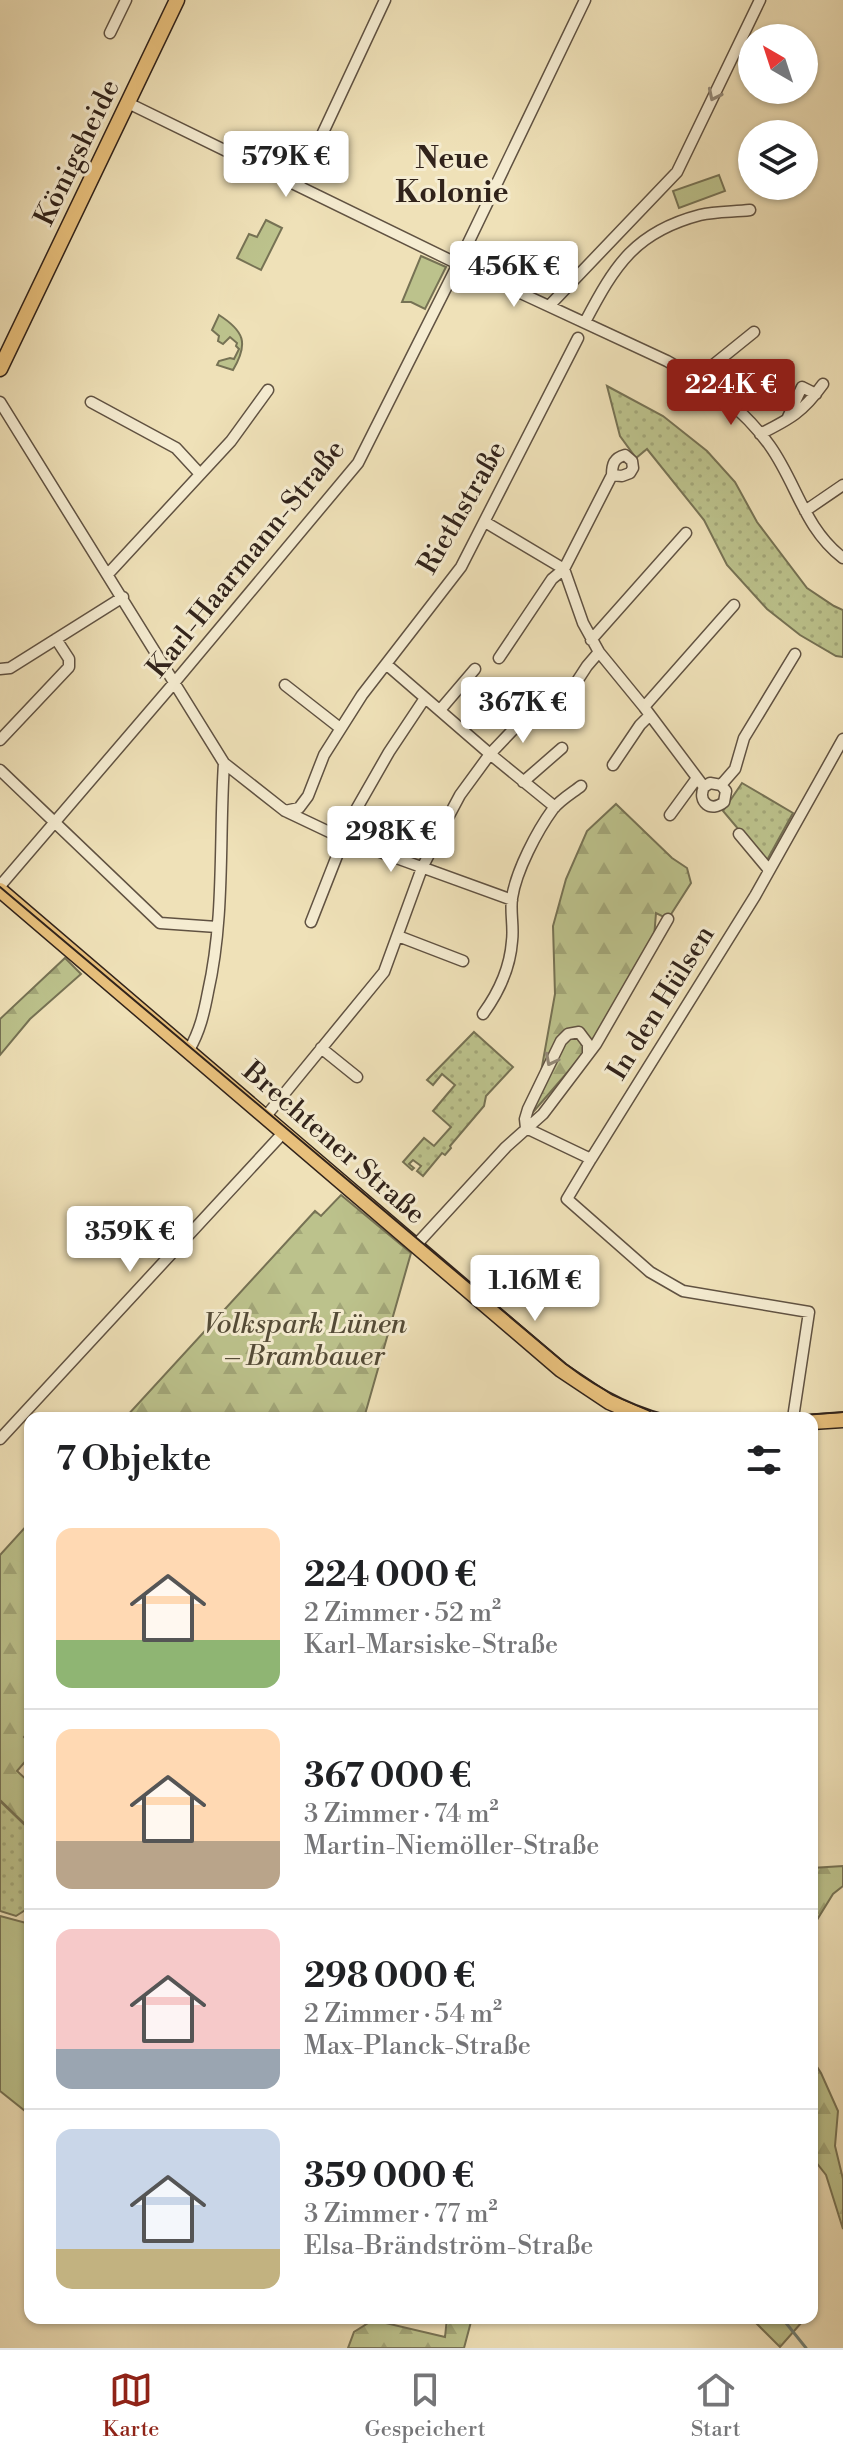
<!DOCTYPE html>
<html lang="de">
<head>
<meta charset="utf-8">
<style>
  :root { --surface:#fff; --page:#f6f6f6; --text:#202124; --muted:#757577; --line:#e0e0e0; --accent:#8f2418 }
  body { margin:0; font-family:"Libre Bodoni",serif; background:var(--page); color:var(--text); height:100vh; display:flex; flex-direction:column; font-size:30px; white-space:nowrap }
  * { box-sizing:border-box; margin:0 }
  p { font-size:26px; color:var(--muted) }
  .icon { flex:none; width:44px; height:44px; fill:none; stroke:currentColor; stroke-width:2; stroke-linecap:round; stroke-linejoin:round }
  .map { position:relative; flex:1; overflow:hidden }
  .details { position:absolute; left:24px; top:1412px; width:794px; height:912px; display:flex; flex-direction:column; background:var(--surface); border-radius:16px; box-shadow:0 2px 6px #0004 }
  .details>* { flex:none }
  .needle { width:52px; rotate:321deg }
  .tools { position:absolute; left:738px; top:24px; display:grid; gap:16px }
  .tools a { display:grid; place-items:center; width:80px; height:80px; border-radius:50%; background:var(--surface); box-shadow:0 2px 6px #0004; font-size:40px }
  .price { position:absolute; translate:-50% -68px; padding:0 18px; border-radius:8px; background:#fff; color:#222; font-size:26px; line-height:52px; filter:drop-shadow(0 2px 4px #0008) }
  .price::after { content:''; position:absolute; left:50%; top:48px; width:24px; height:18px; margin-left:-12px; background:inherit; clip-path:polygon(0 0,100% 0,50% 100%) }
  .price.active { background:var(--accent); color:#fff }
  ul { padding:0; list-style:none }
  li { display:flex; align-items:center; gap:24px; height:200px; padding:0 32px }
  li+li { border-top:2px solid var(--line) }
  li span { display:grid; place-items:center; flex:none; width:224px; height:160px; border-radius:16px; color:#555 }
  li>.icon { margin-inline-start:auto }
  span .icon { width:96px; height:96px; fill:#fffc; stroke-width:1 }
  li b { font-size:34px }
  h2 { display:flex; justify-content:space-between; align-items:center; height:96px; padding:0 32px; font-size:34px }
  .menu { display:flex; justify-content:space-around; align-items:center; height:112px; border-top:2px solid var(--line); background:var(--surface); font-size:22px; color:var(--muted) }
  .menu a { display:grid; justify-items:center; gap:4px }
  .menu .active { color:var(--accent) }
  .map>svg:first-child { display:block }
  .grass { fill:#bcc28c; stroke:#767254; stroke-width:2 }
  .forest { fill:url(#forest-firs); stroke:#767254; stroke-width:2 }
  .park { fill:url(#park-dots); stroke:#767254; stroke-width:2 }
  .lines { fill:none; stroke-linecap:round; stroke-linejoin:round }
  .stream { stroke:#707f76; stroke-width:3 }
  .minor-casing { stroke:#605242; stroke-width:13 }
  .major-casing { stroke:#31231b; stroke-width:17 }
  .minor { stroke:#f5ecd1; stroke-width:10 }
  .major { stroke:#e8c07c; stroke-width:14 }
  .tram { stroke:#31231b; stroke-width:2 }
  .oneway { stroke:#938876 }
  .labels { text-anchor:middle; stroke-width:6; stroke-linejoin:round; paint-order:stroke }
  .street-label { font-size:28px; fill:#31231b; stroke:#f5ecd1 }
  .park-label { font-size:28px; font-style:italic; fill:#544b37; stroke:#f5ecd1 }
  .neighbourhood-label { font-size:30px; font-weight:bold; fill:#31231b; stroke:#f5ecd1 }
</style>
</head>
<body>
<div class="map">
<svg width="843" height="2348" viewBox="0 0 843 2348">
  <defs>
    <pattern id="forest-firs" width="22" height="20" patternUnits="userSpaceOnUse" patternTransform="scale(2)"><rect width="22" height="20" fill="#bcc28c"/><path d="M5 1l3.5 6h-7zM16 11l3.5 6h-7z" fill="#a2a678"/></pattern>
    <pattern id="park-dots" width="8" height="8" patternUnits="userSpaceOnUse" patternTransform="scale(2)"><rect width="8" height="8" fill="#bcc28c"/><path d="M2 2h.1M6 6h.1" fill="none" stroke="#a2a678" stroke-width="1.8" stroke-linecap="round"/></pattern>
  </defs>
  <rect width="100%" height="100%" fill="#efe1b8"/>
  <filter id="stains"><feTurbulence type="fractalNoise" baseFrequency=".0025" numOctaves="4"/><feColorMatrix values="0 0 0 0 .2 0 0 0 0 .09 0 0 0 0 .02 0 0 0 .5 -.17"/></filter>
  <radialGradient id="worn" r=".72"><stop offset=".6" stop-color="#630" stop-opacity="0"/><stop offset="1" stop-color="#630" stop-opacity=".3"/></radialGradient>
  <path class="grass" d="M 719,175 L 725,191 L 679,208 L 673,191 Z
    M 266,220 L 282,228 L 261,270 L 237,258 L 249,234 L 257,237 Z
    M 421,256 L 446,267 L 425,309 L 411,302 L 402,302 Z
    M 219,315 C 244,331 249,343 233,370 L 217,365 L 219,361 L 230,358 L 234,359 L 239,349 L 236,346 L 237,343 L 230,337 L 223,344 L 218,341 L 219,336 L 212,330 Z
    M 0,1916 L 30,1924 L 30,2118 L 25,2111 L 0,2091 Z"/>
  <path class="forest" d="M 616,804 L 672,858 L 687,868 L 691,883 L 668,919 L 656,913 L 654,938 L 592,1044 L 534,1111 L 555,994 L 553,926 L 566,879 L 587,831 Z
    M 65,958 L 81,974 L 30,1019 L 0,1055 L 0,1019 Z
    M 341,1195 L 411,1253 L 364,1418 L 125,1418 L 315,1211 L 321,1216 Z
    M 30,1522 L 30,1730 L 24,1737 L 30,1744 L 30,1756 L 17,1771 L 30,1783 L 30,1829 L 0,1800 L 0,1555 Z
    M 843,1866 L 843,1886 L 833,1894 L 812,1928 L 812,1868 Z
    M 812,2059 L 821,2073 L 838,2111 L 835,2146 L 843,2179 L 843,2229 L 826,2175 L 812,2157 Z
    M 447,2318 L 472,2318 L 464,2348 L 348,2348 L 354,2332 L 373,2320 L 445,2337 Z
    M 751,2318 L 798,2318 L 802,2322 L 780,2347 Z"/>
  <path class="park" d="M 607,386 L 663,416 L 707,451 L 735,482 L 757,522 L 807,588 L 834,606 L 843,610 L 843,657 L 836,656 L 800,635 L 767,609 L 727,565 L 704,520 L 647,449 L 636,458 L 620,436 Z
    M 742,783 L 793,813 L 766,862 L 723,811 Z
    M 474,1032 L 513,1067 L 486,1096 L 484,1106 L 450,1146 L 451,1148 L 445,1155 L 442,1153 L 423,1176 L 417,1171 L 421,1166 L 413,1160 L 409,1164 L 414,1168 L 412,1170 L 403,1162 L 424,1138 L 434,1146 L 451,1127 L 433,1111 L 455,1085 L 442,1074 L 433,1085 L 427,1080 Z
    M 0,1801 L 30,1830 L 30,1907 L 16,1916 L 0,1911 Z"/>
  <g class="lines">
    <path class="stream" d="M 782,2318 L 806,2348"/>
    <defs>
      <path id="minor" d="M 110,33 L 126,0
        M 128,103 L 458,264 L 667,361 C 707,383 743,408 770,446 C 797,484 804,528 843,558
        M 298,186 L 385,0
        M 549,306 L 677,172 L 760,0
        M 585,322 C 615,265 635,232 700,215 C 716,211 734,212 750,210
        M 697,378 L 754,332
        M 0,402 L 224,763 C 219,839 225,917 208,992 C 204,1013 200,1031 189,1050
        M 91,402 L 176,448 L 200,474
        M 788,417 L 802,387 L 816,394
        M 760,434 C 790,419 803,412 823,384
        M 805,511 L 843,485
        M 485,522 L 564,569 L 583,623 L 599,652 L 644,707 L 704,787 C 697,802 711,813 724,802 L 726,791 L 721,785 L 710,783 L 704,787
        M 108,574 L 231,441 L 268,390
        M 591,640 L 686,533
        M 499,658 L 552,579 L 564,569 L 612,475 C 612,464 614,458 625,455 L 632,461 L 633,468 L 630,473 L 622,476 L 612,475
        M 386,664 L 490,754 L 555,807
        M 0,669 L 10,668 L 123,597
        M 285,685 L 340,728
        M 644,707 L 734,605
        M 440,710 L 475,669
        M 557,712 L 587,666 L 599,652
        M 0,740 L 69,667 L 69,659 L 56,639
        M 224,763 L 285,811 L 344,839 L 512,900
        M 613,765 L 640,725 L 650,715
        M 0,770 L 160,923 L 217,927
        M 523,782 L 562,748
        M 721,785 L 735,769 L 744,738 L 795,654
        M 285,811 L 299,808 L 308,796 L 324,755 L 362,695 L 461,567 L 578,338
        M 670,815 L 697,778
        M 739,834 L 769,870
        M 0,886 L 174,683 L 358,463 L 458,264 L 585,0
        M 311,922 L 353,815 L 389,752 L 425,698
        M 398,936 L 463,961
        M 483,1014 C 499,992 510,969 512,941 C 514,927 510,912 512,898 C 516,871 537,831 553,809 C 560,800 572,793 581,786
        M 321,1048 L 357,1077
        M 266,1116 L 384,972 L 422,868 L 444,825 L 460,795 L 490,754 L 531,711
        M 526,1128 L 591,1159 L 755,896 L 843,739
        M 526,1128 L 525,1119 L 528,1109 L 561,1041 L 568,1034 L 579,1032 L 588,1044 L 588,1054
        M 591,1159 L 567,1199 L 650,1272 L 683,1291 L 809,1312 L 793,1418
        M 416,1245 L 506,1147 L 543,1114 L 596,1044 L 668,919
        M 0,1439 L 284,1132"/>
      <path id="major" d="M 0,369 L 177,0
        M 0,890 L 561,1370 L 609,1402 L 646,1418
        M 812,1422 L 843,1420"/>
    </defs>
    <use href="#minor" class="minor-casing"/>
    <use href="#major" class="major-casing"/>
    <use href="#minor" class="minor"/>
    <use href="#major" class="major"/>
    <path class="tram" d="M 0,887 L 566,1364 C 601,1391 637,1410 681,1418
      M 764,1418 L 843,1412"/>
  </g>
  <defs><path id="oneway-chevron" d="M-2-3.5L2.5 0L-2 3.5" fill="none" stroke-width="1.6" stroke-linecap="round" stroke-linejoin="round" transform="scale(2)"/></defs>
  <g class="oneway">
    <use href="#oneway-chevron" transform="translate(714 95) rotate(116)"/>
    <use href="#oneway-chevron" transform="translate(551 1060) rotate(117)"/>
  </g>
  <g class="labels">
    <g class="street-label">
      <text transform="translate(76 152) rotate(-64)" y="10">Königsheide</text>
      <text transform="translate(461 507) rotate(-60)" y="10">Riethstraße</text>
      <text transform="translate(245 558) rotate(-51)" y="10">Karl-Haarmann-Straße</text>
      <text transform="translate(660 1002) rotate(-58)" y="10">In den Hülsen</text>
      <text transform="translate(335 1142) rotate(41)" y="10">Brechtener Straße</text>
    </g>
    <g class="park-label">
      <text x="305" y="1333">Volkspark Lünen<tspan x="305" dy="32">– Brambauer</tspan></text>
    </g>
    <g class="neighbourhood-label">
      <text x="452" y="168">Neue<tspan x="452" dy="34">Kolonie</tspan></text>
    </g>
  </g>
  <rect width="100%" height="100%" filter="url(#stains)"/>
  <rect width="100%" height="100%" fill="url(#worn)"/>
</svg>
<div class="tools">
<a><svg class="needle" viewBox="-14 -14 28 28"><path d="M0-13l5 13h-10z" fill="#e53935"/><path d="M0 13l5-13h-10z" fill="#757577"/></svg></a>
<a><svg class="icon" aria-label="layers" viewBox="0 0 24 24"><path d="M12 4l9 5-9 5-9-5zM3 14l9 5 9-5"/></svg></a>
</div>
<b class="price" style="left:286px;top:199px">579K €</b>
<b class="price" style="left:514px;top:309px">456K €</b>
<b class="price active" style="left:731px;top:427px">224K €</b>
<b class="price" style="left:523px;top:745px">367K €</b>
<b class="price" style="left:391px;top:874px">298K €</b>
<b class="price" style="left:130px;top:1274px">359K €</b>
<b class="price" style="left:535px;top:1323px">1.16M €</b>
<section class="details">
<h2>7 Objekte<svg class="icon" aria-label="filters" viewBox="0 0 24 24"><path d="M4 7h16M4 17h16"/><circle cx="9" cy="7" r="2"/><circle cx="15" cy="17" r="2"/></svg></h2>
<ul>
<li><span style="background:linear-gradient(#ffd9b3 70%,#8fb573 0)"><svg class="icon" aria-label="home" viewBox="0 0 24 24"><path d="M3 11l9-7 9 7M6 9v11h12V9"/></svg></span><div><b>224 000 €</b><p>2 Zimmer · 52 m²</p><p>Karl-Marsiske-Straße</p></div></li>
<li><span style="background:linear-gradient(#ffd9b3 70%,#b9a48a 0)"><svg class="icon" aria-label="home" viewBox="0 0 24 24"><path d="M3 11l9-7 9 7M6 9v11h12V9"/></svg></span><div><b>367 000 €</b><p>3 Zimmer · 74 m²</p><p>Martin-Niemöller-Straße</p></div></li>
<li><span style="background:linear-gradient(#f6c9c9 75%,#9aa5b1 0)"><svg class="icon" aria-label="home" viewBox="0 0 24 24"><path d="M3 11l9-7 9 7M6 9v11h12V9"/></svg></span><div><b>298 000 €</b><p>2 Zimmer · 54 m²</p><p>Max-Planck-Straße</p></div></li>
<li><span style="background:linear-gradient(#c9d6e8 75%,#c2b280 0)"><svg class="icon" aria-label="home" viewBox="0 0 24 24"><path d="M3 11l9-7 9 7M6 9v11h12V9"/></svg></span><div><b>359 000 €</b><p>3 Zimmer · 77 m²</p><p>Elsa-Brändström-Straße</p></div></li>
</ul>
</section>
</div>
<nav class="menu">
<a class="active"><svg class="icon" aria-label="map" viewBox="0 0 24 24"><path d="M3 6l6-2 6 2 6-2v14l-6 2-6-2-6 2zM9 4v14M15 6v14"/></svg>Karte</a>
<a><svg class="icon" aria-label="saved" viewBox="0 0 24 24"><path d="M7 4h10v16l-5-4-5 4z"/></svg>Gespeichert</a>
<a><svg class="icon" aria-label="home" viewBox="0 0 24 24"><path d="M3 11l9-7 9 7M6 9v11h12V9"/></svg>Start</a>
</nav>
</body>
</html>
